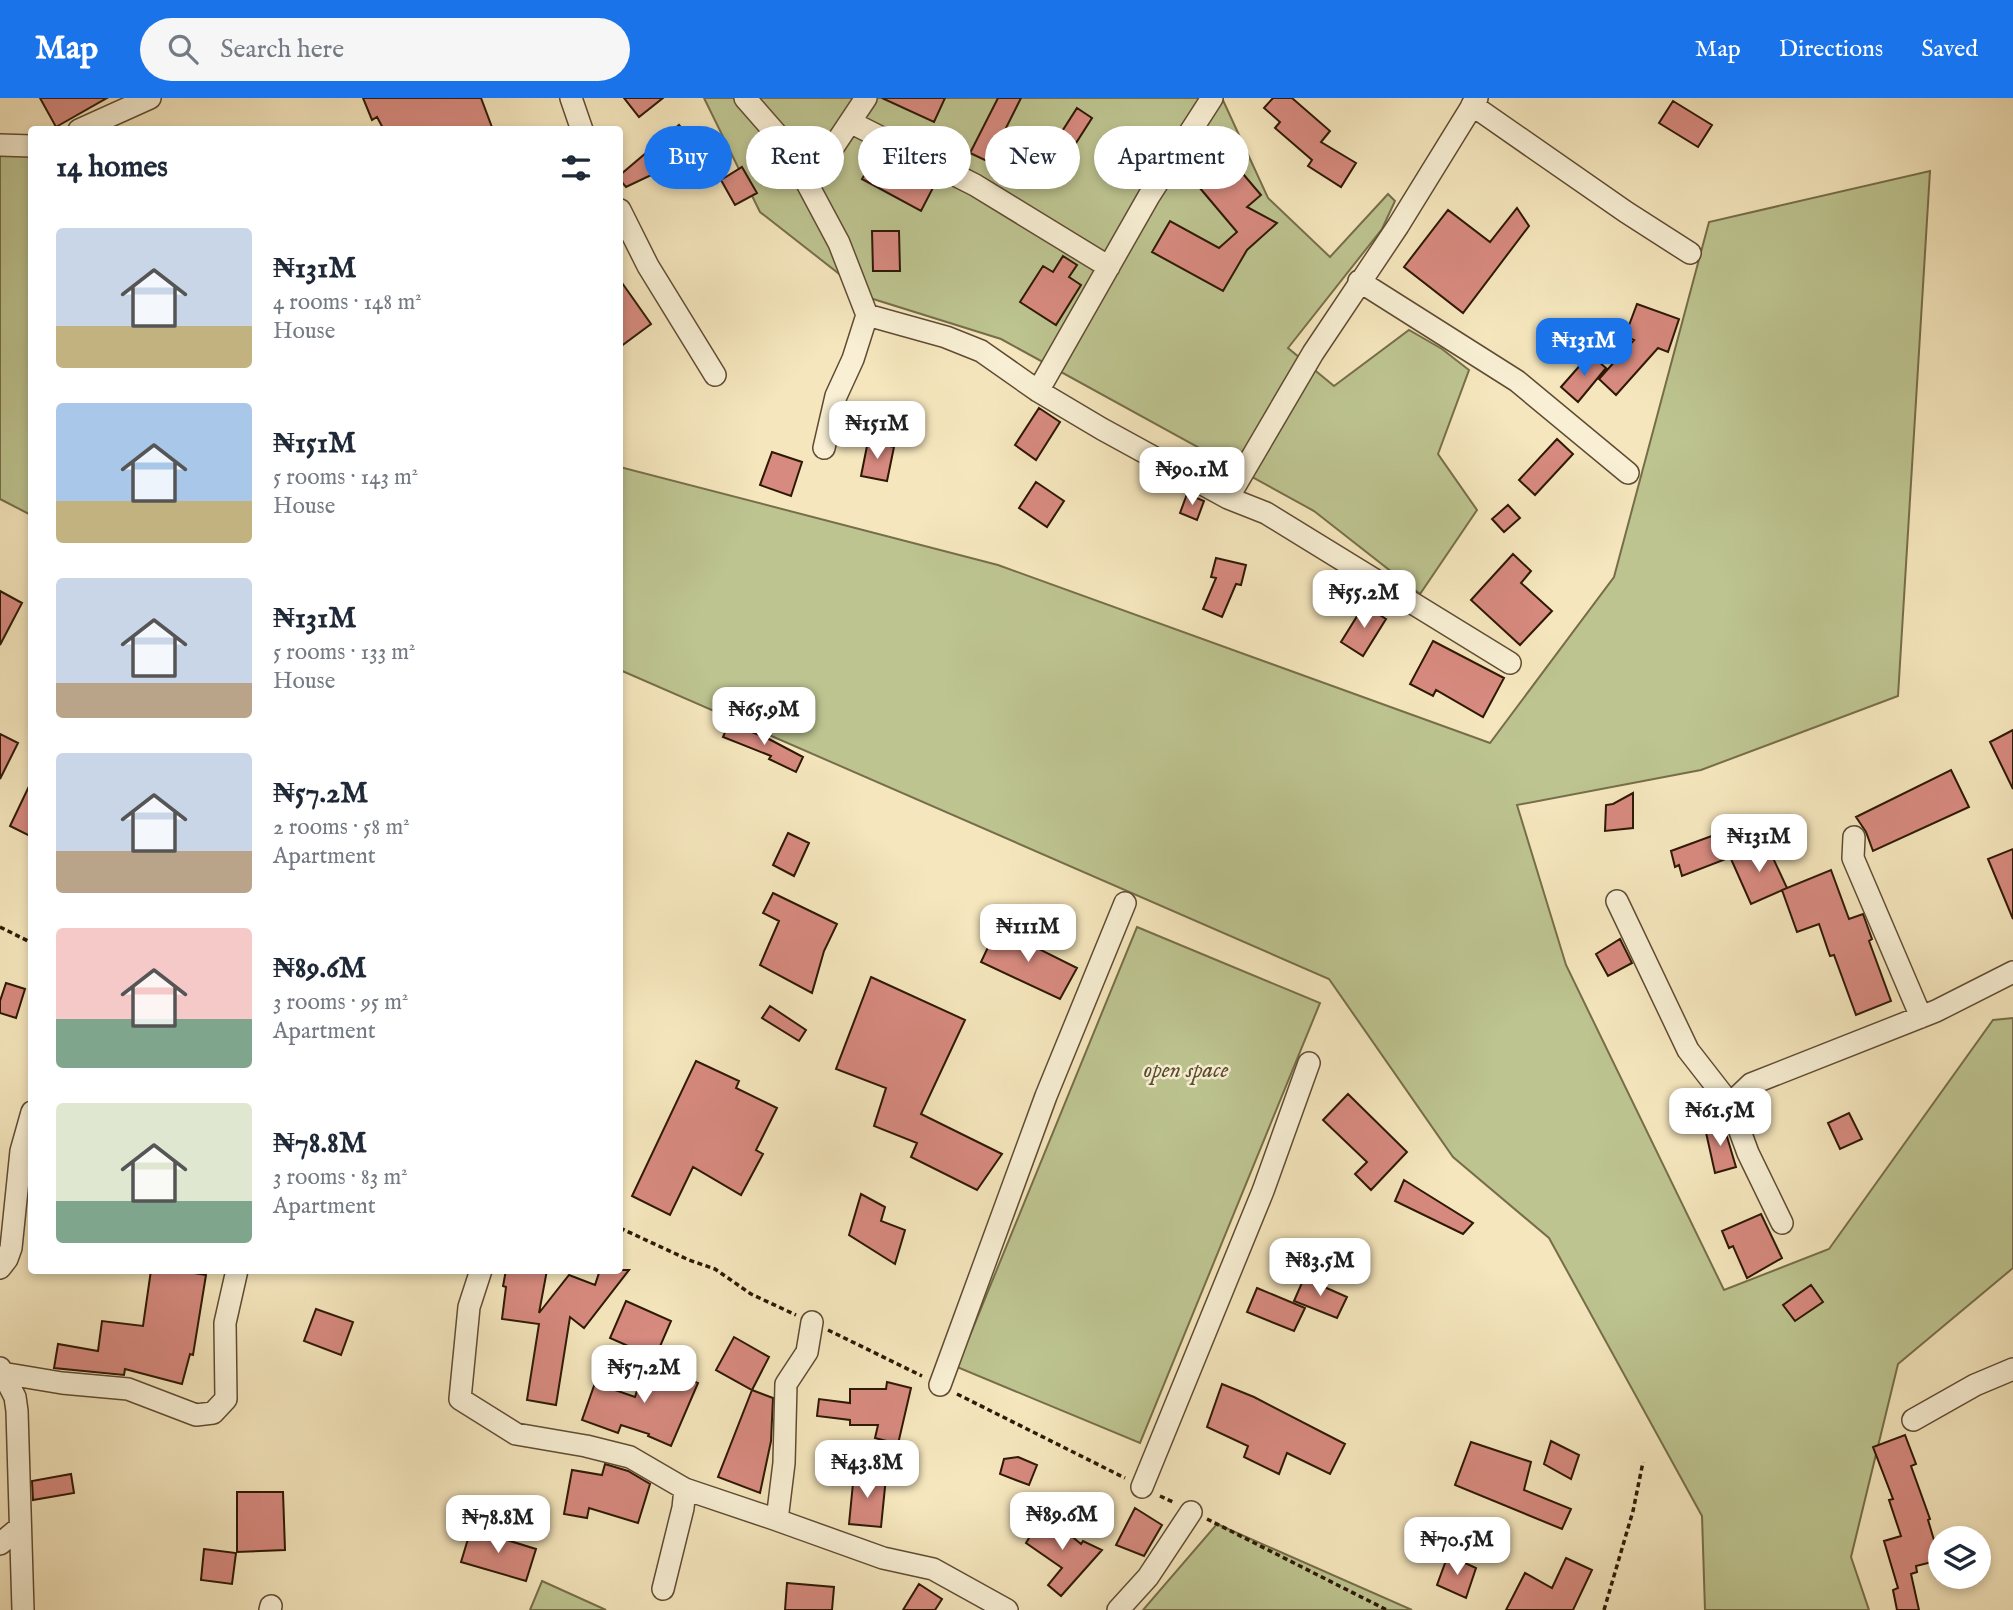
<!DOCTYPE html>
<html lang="en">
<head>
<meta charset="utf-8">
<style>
  :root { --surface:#fff; --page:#f6f6f7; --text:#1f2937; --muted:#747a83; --accent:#1a73e8 }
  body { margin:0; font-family:"IM FELL English",serif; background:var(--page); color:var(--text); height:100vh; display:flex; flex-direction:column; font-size:26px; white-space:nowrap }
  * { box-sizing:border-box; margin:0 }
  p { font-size:23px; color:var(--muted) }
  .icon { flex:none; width:38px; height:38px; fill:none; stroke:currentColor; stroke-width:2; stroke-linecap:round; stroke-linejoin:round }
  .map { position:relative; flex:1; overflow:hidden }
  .drawer { position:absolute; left:28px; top:28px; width:595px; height:1148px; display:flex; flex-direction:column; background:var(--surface); border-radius:7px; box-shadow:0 4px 10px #0003 }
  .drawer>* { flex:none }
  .hud { position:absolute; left:644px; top:28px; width:665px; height:63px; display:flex; gap:14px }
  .tools { position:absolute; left:1928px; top:1428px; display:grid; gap:14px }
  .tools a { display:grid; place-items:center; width:63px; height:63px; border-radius:50%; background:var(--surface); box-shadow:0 4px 10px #0003; font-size:35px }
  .price { position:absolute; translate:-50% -60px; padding:0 16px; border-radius:14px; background:#fff; color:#222; font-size:23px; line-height:46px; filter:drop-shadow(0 2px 4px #0008) }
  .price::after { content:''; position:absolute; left:50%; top:42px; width:21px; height:16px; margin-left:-10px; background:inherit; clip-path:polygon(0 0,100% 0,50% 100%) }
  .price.on { background:var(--accent); color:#fff }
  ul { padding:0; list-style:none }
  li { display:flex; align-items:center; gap:21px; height:175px; padding:0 28px }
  li span { display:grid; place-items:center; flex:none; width:196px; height:140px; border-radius:7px; color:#555 }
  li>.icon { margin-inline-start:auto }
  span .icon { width:84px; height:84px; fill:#fffc; stroke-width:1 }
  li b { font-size:30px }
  h2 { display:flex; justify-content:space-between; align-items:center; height:84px; padding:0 28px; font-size:30px }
  .chip { padding:0 24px; border-radius:32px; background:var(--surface); box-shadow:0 4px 10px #0003; font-size:24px; line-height:63px }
  .chip.on { background:var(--accent); color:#fff }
  header { display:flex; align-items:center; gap:42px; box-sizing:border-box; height:98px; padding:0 35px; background:var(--accent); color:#fff }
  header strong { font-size:33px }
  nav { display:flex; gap:38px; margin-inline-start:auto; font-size:24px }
  .search { width:490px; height:63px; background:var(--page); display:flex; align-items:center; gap:18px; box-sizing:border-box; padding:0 24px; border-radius:38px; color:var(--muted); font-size:26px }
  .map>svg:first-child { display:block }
  .green { fill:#bdc490; stroke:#766e4a; stroke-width:2 }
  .building { fill:#d78a7f; stroke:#2e1905; stroke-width:2 }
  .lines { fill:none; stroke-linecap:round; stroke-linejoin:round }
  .minor-casing { stroke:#604c33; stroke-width:24 }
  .path { stroke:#2e1905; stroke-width:3.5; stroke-dasharray:5 3.5; stroke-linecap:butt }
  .minor { stroke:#f8efd4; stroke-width:21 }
  .labels { text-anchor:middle; stroke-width:5; stroke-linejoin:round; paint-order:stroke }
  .park-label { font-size:24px; font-style:italic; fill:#594c2f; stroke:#f8efd4 }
</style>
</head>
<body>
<header>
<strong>Map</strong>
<div class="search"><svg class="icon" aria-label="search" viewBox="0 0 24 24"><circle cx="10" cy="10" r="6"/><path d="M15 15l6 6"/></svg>Search here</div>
<nav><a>Map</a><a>Directions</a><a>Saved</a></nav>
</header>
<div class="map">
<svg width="2013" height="1512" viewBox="0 0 2013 1512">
  <rect width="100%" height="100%" fill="#f5e6bd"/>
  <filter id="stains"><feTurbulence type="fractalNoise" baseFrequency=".00286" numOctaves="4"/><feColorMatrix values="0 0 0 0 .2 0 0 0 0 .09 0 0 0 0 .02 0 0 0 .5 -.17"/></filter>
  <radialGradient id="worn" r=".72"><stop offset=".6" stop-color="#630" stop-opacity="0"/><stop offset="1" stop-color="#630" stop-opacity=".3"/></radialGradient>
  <path class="green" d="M 704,0 L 1222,0 L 1268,100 L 1330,159 L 1388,96 L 1395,103 L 1382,131 L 1288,250 L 1334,288 L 1409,232 L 1442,251 L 1469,272 L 1438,356 L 1477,412 L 1420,496 L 1314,413 L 1001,241 L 870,200 L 760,114 Z
    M 0,38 L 31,45 L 31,417 L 0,401 Z
    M 1930,73 L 1898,598 L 1701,672 L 1517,707 L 1566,867 L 1724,1192 L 1829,1151 L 1993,922 L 2013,920 L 2013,1170 L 1898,1266 L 1851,1459 L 1869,1512 L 1705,1512 L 1702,1418 L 1549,1140 L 1453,1059 L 1329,881 L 620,572 L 620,369 L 998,467 L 1490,645 L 1614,479 L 1709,124 Z
    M 1137,829 L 1320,905 L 1140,1345 L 957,1269 Z
    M 1217,1426 L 1412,1512 L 1143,1512 Z
    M 542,1483 L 606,1512 L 530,1512 Z"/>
  <path class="building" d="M 40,0 L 107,0 L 56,29 Z
    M 363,0 L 481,0 L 493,32 L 384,32 L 377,19 L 372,22 Z
    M 624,0 L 663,0 L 639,19 Z
    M 882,0 L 945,0 L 934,24 Z
    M 998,0 L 1021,0 L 989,64 L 970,55 Z
    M 1273,0 L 1292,0 L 1330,33 L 1321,44 L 1356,65 L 1341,89 L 1308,68 L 1312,62 L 1275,30 L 1280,24 L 1264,10 Z
    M 1673,3 L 1712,27 L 1698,49 L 1659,25 Z
    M 1077,10 L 1092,20 L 1060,70 L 1045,60 Z
    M 679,27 L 706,59 L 693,71 L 685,61 L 626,89 L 620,82 L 620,77 Z
    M 878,53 L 937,82 L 921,113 L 862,81 Z
    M 1226,56 L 1261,97 L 1247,109 L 1277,125 L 1247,152 L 1223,193 L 1152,154 L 1170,123 L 1219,150 L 1237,134 L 1194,83 Z
    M 742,69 L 757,95 L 735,107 L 721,82 Z
    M 1517,110 L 1529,128 L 1463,215 L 1404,169 L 1448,112 L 1490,144 Z
    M 872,133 L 899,133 L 900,173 L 873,173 Z
    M 1063,158 L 1077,167 L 1069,179 L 1081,187 L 1056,227 L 1020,204 L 1043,168 L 1053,174 Z
    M 620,182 L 651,226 L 620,249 Z
    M 1637,206 L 1679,221 L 1668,254 L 1658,250 L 1616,297 L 1599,281 L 1634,242 L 1625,238 Z
    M 1590,256 L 1606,270 L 1578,304 L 1561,289 Z
    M 1039,310 L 1060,324 L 1036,362 L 1015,347 Z
    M 1557,341 L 1573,356 L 1535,397 L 1519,382 Z
    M 868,343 L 894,349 L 887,383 L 861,378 Z
    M 772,354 L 802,364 L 791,398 L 760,387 Z
    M 1036,384 L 1064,403 L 1047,429 L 1019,410 Z
    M 1187,396 L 1204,403 L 1197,422 L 1180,415 Z
    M 1508,407 L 1520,420 L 1504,434 L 1492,421 Z
    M 1513,456 L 1531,473 L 1521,485 L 1552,513 L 1520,547 L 1471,502 Z
    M 1216,460 L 1246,467 L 1241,487 L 1236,486 L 1222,519 L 1203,511 L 1216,480 L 1211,479 Z
    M 0,493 L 22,505 L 0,547 Z
    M 1364,507 L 1386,521 L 1363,558 L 1341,544 Z
    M 1433,543 L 1504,580 L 1483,619 L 1436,592 L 1433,598 L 1410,586 Z
    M 729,625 L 767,640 L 803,659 L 796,674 L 769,661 L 771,658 L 723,639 Z
    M 2013,632 L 2013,691 L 1990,644 Z
    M 0,636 L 18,645 L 0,681 Z
    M 1951,672 L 1969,709 L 1873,753 L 1866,734 L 1856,719 Z
    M 32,682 L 32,739 L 10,728 Z
    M 1633,695 L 1633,730 L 1605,733 L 1606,707 L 1613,706 Z
    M 788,735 L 809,745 L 794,778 L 773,767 Z
    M 1717,736 L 1726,761 L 1682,778 L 1679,767 L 1675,769 L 1671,753 Z
    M 1766,745 L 1787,790 L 1751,806 L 1731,761 Z
    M 2013,751 L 2013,821 L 1988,761 Z
    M 1831,772 L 1849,821 L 1863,816 L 1872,841 L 1869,843 L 1891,903 L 1856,917 L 1834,857 L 1830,858 L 1819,826 L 1797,834 L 1782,792 Z
    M 773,795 L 837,826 L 824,853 L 812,895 L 760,867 L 779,823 L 763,815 Z
    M 997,830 L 1077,870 L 1060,901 L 981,864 Z
    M 1620,841 L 1632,865 L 1608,878 L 1596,856 Z
    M 871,879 L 965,922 L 921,1016 L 1002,1056 L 977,1092 L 911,1059 L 917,1045 L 874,1028 L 886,990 L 836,971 Z
    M 6,885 L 25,891 L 16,920 L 0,915 L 0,903 Z
    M 770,908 L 806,932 L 799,943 L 762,920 Z
    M 696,963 L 739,983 L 736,990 L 777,1010 L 756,1052 L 763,1056 L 741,1097 L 693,1069 L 670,1117 L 632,1098 Z
    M 1348,996 L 1407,1054 L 1371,1092 L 1355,1076 L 1367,1064 L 1323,1022 Z
    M 1849,1015 L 1862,1041 L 1840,1051 L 1828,1025 Z
    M 1722,1022 L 1736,1069 L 1715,1075 L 1705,1030 Z
    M 1404,1082 L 1473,1125 L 1463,1136 L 1395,1103 Z
    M 861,1096 L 885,1109 L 881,1123 L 905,1132 L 895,1166 L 849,1137 Z
    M 1761,1116 L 1782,1160 L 1747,1180 L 1733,1148 L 1729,1150 L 1722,1133 Z
    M 151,1172 L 176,1172 L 206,1177 L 193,1257 L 190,1256 L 182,1286 L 125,1271 L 124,1277 L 54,1270 L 58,1246 L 98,1253 L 102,1223 L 143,1228 Z
    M 506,1172 L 547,1172 L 539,1215 L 569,1177 L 595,1187 L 600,1172 L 629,1172 L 584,1230 L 570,1219 L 556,1307 L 527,1302 L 539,1226 L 502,1221 L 506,1189 L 503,1188 Z
    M 1304,1180 L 1347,1199 L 1337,1220 L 1294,1203 Z
    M 1811,1187 L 1823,1204 L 1795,1223 L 1783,1207 Z
    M 1257,1190 L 1305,1210 L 1294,1233 L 1247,1214 Z
    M 626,1203 L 671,1223 L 655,1260 L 610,1240 Z
    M 316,1211 L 353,1224 L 341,1257 L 304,1243 Z
    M 734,1239 L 769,1259 L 752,1292 L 716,1272 Z
    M 646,1264 L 698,1285 L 671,1348 L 648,1338 L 649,1336 L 621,1327 L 618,1335 L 582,1322 L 595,1285 L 635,1299 Z
    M 887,1284 L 911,1290 L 898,1346 L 875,1340 L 878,1327 L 850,1327 L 850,1322 L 817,1318 L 819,1301 L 850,1305 L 850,1291 L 886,1291 Z
    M 1222,1286 L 1254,1299 L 1345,1346 L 1330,1376 L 1287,1355 L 1279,1376 L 1244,1359 L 1248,1348 L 1207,1329 Z
    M 752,1292 L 773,1300 L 771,1343 L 760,1395 L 718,1379 Z
    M 1905,1337 L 1916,1366 L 1911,1368 L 1930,1421 L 1928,1422 L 1940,1462 L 1916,1468 L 1917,1474 L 1911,1476 L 1919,1512 L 1897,1512 L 1893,1492 L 1898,1490 L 1884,1443 L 1901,1438 L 1889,1402 L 1893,1401 L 1873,1349 Z
    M 1551,1343 L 1579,1357 L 1571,1381 L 1544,1366 Z
    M 1471,1344 L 1531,1364 L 1524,1392 L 1571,1411 L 1562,1431 L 1455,1387 Z
    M 1018,1359 L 1037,1367 L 1029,1387 L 1000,1376 L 1004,1361 Z
    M 605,1366 L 628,1373 L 650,1386 L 638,1425 L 589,1410 L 587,1420 L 564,1416 L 572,1372 L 602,1377 Z
    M 854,1375 L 886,1379 L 881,1429 L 849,1426 Z
    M 71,1376 L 74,1395 L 33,1402 L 32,1383 Z
    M 237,1394 L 283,1394 L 285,1452 L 237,1454 Z
    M 1135,1410 L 1162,1427 L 1144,1458 L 1116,1447 Z
    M 1044,1415 L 1081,1446 L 1083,1443 L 1102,1452 L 1061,1498 L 1048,1487 L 1062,1470 L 1026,1445 Z
    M 471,1431 L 536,1451 L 526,1483 L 461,1464 Z
    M 204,1451 L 236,1455 L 232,1486 L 201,1482 Z
    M 1448,1457 L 1476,1470 L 1466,1500 L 1437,1487 Z
    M 1566,1460 L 1592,1472 L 1573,1512 L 1506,1512 L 1525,1475 L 1552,1490 Z
    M 787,1485 L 834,1489 L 832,1512 L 785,1512 Z
    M 919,1486 L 942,1501 L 935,1512 L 903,1512 Z"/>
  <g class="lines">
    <defs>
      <path id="minor" d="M 571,0 L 582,32
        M 745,0 L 786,47 L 801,74 L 839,145 L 867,217 L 853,261 L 836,298 L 824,350
        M 1472,7 L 1626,114 L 1690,155
        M 850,24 L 975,87 L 1109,169
        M 79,32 L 150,0
        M 0,47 L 32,48
        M 808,87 L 866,0
        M 620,112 L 648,168 L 715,277
        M 1359,183 L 1517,283 L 1628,375
        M 867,217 L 946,239 L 981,253 L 1038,293 L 1102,331 L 1228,400 L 1266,415 L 1510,565
        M 1038,293 L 1149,98 L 1212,0
        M 1228,400 L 1313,255 L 1398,128 L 1477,0
        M 1854,739 L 1853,760 L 1921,919
        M 1617,803 L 1688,952 L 1730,1006
        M 1782,1125 L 1748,1055 L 1730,1006 L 1751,986 L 1936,913 L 2013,874
        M 0,1170 L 7,1161 L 11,1150 L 21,1053 L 32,1014
        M 481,1172 L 469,1209 L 460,1301 L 516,1336 L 586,1348 L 630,1359 L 685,1391 L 777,1422 L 784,1365 L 786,1286 L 807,1254 L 812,1224
        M 0,1270 L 15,1299 L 17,1313 L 23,1512
        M 2,1275 L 62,1285 L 128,1291 L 196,1317 L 213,1315 L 226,1301 L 225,1225 L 237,1172
        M 940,1287 L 1046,998 L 1125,805
        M 1913,1322 L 1975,1287 L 2013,1271
        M 1142,1389 L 1263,1093 L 1309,965
        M 777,1422 L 883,1460 L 933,1471 L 1007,1512
        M 0,1446 L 19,1430
        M 663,1491 L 683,1410 L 685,1391
        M 270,1512 L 271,1508
        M 1118,1512 L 1148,1479 L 1191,1414"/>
    </defs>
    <use href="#minor" class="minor-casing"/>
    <path class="path" d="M 0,829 L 32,845
      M 620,1130 L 689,1162 L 715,1171 L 751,1196 L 796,1217
      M 828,1232 L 922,1278
      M 957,1296 L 1125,1380
      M 1160,1398 L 1175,1405
      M 1207,1421 L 1387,1512
      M 1604,1512 L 1633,1413 L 1643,1364"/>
    <use href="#minor" class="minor"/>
  </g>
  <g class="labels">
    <g class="park-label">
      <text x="1186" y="979">open space</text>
    </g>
  </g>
  <rect width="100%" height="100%" filter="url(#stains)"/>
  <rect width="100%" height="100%" fill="url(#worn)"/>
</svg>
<div class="tools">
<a><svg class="icon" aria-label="layers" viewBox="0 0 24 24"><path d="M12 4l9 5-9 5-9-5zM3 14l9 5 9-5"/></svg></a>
</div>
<b class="price on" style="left:1584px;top:280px">₦131M</b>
<b class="price" style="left:877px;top:363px">₦151M</b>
<b class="price" style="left:1192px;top:409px">₦90.1M</b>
<b class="price" style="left:1364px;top:532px">₦55.2M</b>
<b class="price" style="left:764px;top:649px">₦65.9M</b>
<b class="price" style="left:1759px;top:776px">₦131M</b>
<b class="price" style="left:1028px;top:866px">₦111M</b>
<b class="price" style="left:1720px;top:1050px">₦61.5M</b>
<b class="price" style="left:1320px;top:1200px">₦83.5M</b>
<b class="price" style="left:644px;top:1307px">₦57.2M</b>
<b class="price" style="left:867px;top:1402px">₦43.8M</b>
<b class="price" style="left:1062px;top:1454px">₦89.6M</b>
<b class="price" style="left:498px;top:1457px">₦78.8M</b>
<b class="price" style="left:1457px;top:1479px">₦70.5M</b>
<div class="hud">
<a class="chip on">Buy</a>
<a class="chip">Rent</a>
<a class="chip">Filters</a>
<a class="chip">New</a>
<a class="chip">Apartment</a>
</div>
<section class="drawer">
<h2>14 homes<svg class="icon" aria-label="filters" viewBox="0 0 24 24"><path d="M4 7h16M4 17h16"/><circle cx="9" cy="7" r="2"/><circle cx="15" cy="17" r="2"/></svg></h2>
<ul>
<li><span style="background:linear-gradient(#c9d6e8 70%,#c2b280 0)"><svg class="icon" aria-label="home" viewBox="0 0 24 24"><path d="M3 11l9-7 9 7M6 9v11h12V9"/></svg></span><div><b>₦131M</b><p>4 rooms · 148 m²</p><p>House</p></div></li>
<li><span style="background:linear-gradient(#a9c7e8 70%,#c2b280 0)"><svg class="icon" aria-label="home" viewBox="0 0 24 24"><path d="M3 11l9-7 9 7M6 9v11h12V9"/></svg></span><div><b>₦151M</b><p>5 rooms · 143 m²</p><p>House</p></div></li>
<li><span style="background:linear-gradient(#c9d6e8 75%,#b9a48a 0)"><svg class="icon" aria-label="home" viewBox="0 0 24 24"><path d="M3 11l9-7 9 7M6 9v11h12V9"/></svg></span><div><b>₦131M</b><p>5 rooms · 133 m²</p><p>House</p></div></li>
<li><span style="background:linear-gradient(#c9d6e8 70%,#b9a48a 0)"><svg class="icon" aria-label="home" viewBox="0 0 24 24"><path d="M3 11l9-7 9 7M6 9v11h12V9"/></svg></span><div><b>₦57.2M</b><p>2 rooms · 58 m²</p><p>Apartment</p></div></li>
<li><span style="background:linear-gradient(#f6c9c9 65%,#7fa58c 0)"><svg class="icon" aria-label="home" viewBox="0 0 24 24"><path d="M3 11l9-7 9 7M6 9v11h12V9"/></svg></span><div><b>₦89.6M</b><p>3 rooms · 95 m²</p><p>Apartment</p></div></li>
<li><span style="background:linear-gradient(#dfe7d0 70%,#7fa58c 0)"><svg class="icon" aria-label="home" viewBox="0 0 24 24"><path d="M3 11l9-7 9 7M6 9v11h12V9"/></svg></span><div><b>₦78.8M</b><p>3 rooms · 83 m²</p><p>Apartment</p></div></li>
</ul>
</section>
</div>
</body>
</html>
